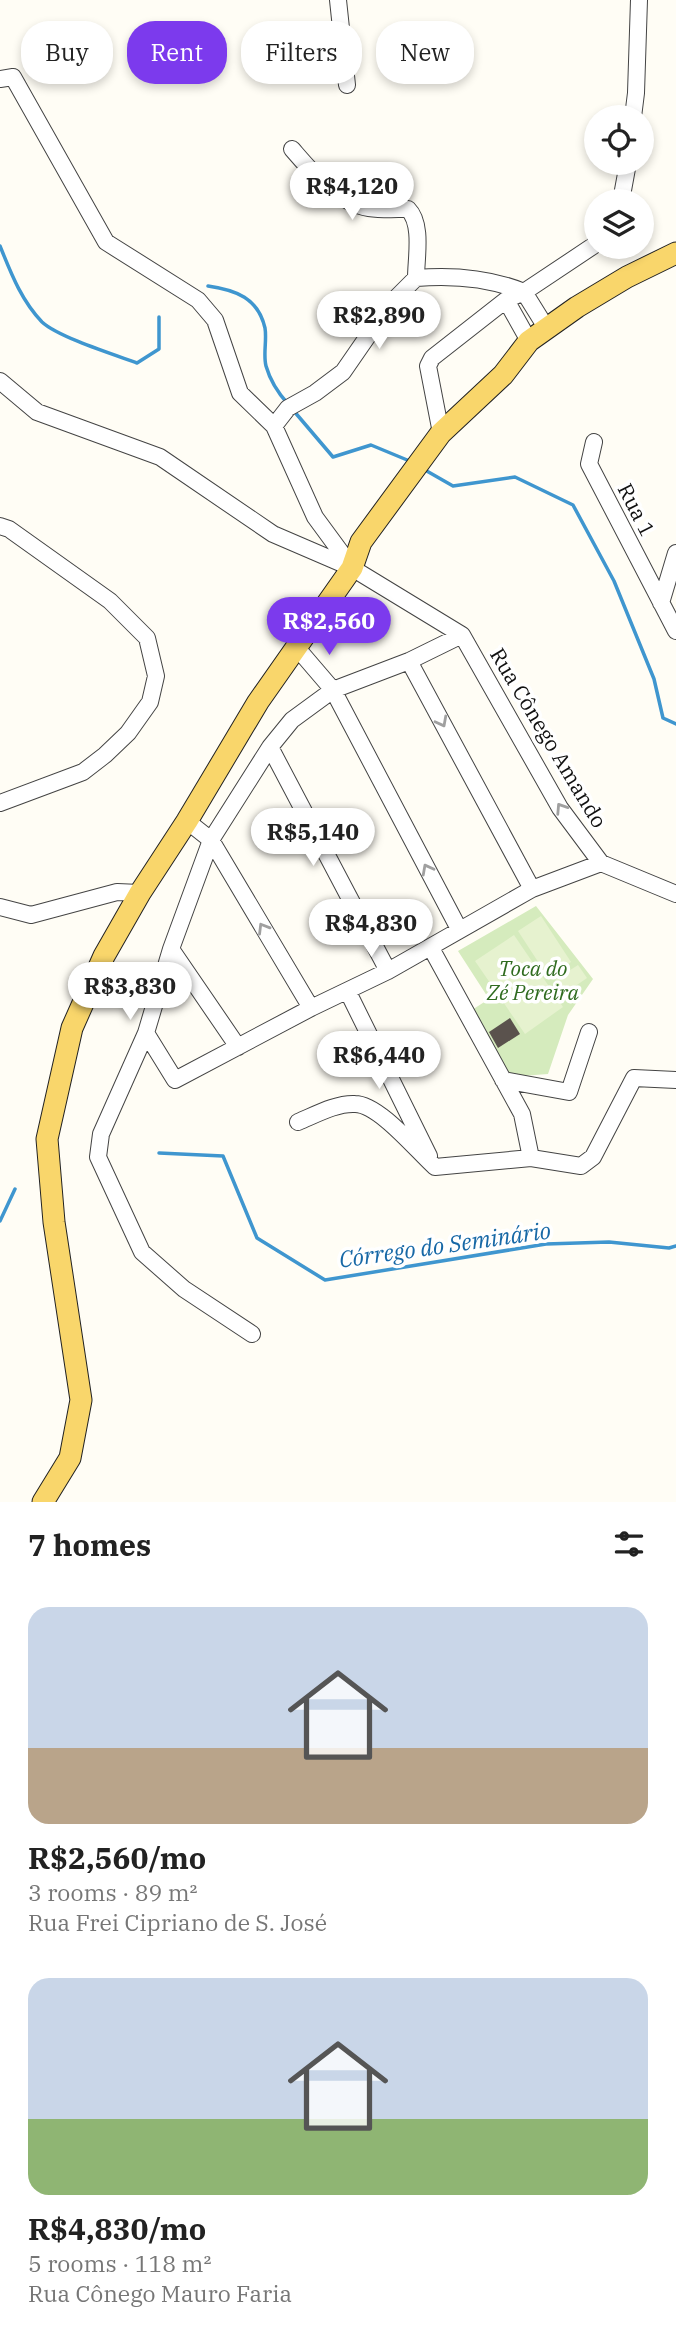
<!DOCTYPE html>
<html lang="en">
<head>
<meta charset="utf-8">
<style>
  :root { --surface:#fff; --page:#f6f6f6; --text:#222; --muted:#767676; --accent:#7c3aed }
  body { margin:0; font-family:"IBM Plex Serif",serif; background:var(--page); color:var(--text); height:100vh; display:flex; flex-direction:column; font-size:26px; white-space:nowrap }
  * { box-sizing:border-box; margin:0 }
  p { font-size:23px; color:var(--muted) }
  .icon { flex:none; width:38px; height:38px; fill:none; stroke:currentColor; stroke-width:2; stroke-linecap:round; stroke-linejoin:round }
  .map { position:relative; height:1502px; overflow:hidden }
  .drawer { display:flex; flex-direction:column; background:var(--surface); flex:1 }
  .drawer>* { flex:none }
  .hud { position:absolute; left:21px; top:21px; width:635px; height:63px; display:flex; gap:14px }
  .tools { position:absolute; left:584px; top:105px; display:grid; gap:14px }
  .tools a { display:grid; place-items:center; width:70px; height:70px; border-radius:50%; background:var(--surface); box-shadow:0 4px 10px #0003; font-size:35px }
  .price { position:absolute; translate:-50% -60px; padding:0 16px; border-radius:24px; background:#fff; color:#222; font-size:23px; line-height:46px; filter:drop-shadow(0 2px 4px #0008) }
  .price::after { content:''; position:absolute; left:50%; top:42px; width:21px; height:16px; margin-left:-10px; background:inherit; clip-path:polygon(0 0,100% 0,50% 100%) }
  .price.current { background:var(--accent); color:#fff }
  ul { padding:0; list-style:none }
  li { display:grid; align-content:center; gap:14px; height:371px; padding:0 28px }
  li span { display:grid; place-items:center; height:217px; border-radius:21px; color:#555 }
  li>.icon { margin-inline-start:auto }
  span .icon { width:126px; height:126px; fill:#fffc; stroke-width:1 }
  li b { font-size:30px }
  h2 { display:flex; justify-content:space-between; align-items:center; height:84px; padding:0 28px; font-size:30px }
  .pill { padding:0 24px; border-radius:28px; background:var(--surface); box-shadow:0 4px 10px #0003; font-size:24px; line-height:63px }
  .pill.current { background:var(--accent); color:#fff }
  .map>svg:first-child { display:block }
  .green { fill:#d5ebbd }
  .pitch { fill:#e6f2cf }
  .lines { fill:none; stroke-linecap:round; stroke-linejoin:round }
  .stream { stroke:#3f96cf; stroke-width:3.5 }
  .building { fill:#5a524d }
  .minor-casing { stroke:#444; stroke-width:18 }
  .major-casing { stroke:#222; stroke-width:23 }
  .minor { stroke:#fff; stroke-width:16 }
  .major { stroke:#f9d66b; stroke-width:21 }
  .oneway { stroke:#a0a0a0 }
  .labels { text-anchor:middle; stroke-width:7; stroke-linejoin:round; paint-order:stroke }
  .street-label { font-size:21px; fill:#111; stroke:#fff }
  .park-label { font-size:21px; font-style:italic; fill:#2f6b1f; stroke:#fff }
  .water-label { font-size:23px; font-style:italic; fill:#1768a6; stroke:#fff }
</style>
</head>
<body>
<div class="map">
<svg width="676" height="1502" viewBox="0 0 676 1502">
  <rect width="100%" height="100%" fill="#fffdf5"/>
  <path class="green" d="M 536,906 L 593,979 L 568,1015 L 548,1074 L 496,1078 L 464,1015 L 489,999 L 458,951 Z"/>
  <path class="pitch" d="M 541,916 L 571,962 L 548,977 L 518,931 Z
    M 514,935 L 563,1007 L 525,1034 L 475,961 Z
    M 578,965 L 587,978 L 564,994 L 555,980 Z"/>
  <g class="lines">
    <path class="stream" d="M 0,246 C 11,273 21,300 42,322 C 58,337 115,355 137,363 L 159,349 L 159,317
      M 208,286 C 236,290 258,298 265,328 C 267,340 263,355 266,366 C 270,380 279,394 288,404
      M 293,410 L 333,457 L 371,445 L 412,462
      M 425,470 L 453,486 L 515,477 L 573,505 L 614,581 L 654,679 L 663,718 L 676,724
      M 159,1153 L 223,1156 L 257,1238 L 325,1280 L 546,1244 L 609,1242 L 669,1248 L 676,1246
      M 0,1221 L 15,1189"/>
  </g>
  <path class="building" d="M 510,1018 L 520,1034 L 498,1048 L 489,1032 Z"/>
  <g class="lines">
    <defs>
      <path id="minor" d="M 338,0 L 347,85
        M 0,79 L 13,77 L 106,242 L 198,300 L 215,320 L 240,393 L 274,426 L 315,517 L 351,566
        M 633,117 L 636,93 L 639,0
        M 292,149 C 312,172 337,203 369,208 C 382,210 395,209 408,209 C 423,224 416,258 416,278
        M 621,201 L 628,163
        M 506,300 L 529,341
        M 547,329 L 524,292 L 593,246 L 597,241
        M 0,381 L 37,412 L 160,457 L 273,534 L 352,568 L 462,635 L 560,808 L 601,863 L 676,894
        M 274,426 L 288,408 L 315,393 L 343,372 L 390,304 L 416,278 C 452,275 490,278 524,292
        M 441,433 L 428,366 L 432,358 L 506,300 L 524,292
        M 594,442 L 589,464 L 676,631
        M 0,526 L 9,529 L 110,601 L 147,638 L 156,676 L 150,702 L 128,733 L 105,755 L 83,772 L 0,803
        M 661,603 L 676,553
        M 297,648 L 333,690 L 459,929
        M 409,661 L 532,889
        M 270,747 L 388,971
        M 187,821 L 211,840 L 311,1008
        M 0,907 L 31,915 L 117,892 L 140,893
        M 431,948 L 522,1114 L 531,1158
        M 171,949 L 238,1047
        M 348,992 L 429,1156
        M 146,1033 L 175,1080 L 311,1008 L 388,971 L 532,889 L 601,863
        M 503,1080 L 569,1092 L 589,1032
        M 298,1122 C 315,1115 336,1103 355,1104 C 379,1104 417,1151 435,1167 L 531,1158 L 581,1166 L 593,1157 L 634,1078 L 676,1080
        M 252,1334 L 184,1289 L 142,1252 L 98,1157 L 101,1134 L 146,1033 L 171,949 L 211,840 L 270,747 L 292,720 L 333,690 L 409,661 L 462,635"/>
      <path id="major" d="M 43,1502 L 70,1458 L 81,1400 L 54,1222 L 47,1139 L 72,1028 L 104,956 L 140,893 L 187,821 L 258,702 L 352,568 L 361,542 L 441,433 L 503,375 L 529,341 L 577,307 L 627,277 L 676,253"/>
    </defs>
    <use href="#minor" class="minor-casing"/>
    <use href="#major" class="major-casing"/>
    <use href="#minor" class="minor"/>
    <use href="#major" class="major"/>
  </g>
  <defs><path id="oneway-chevron" d="M-2-3.5L2.5 0L-2 3.5" fill="none" stroke-width="1.6" stroke-linecap="round" stroke-linejoin="round" transform="scale(1.75)"/></defs>
  <g class="oneway">
    <use href="#oneway-chevron" transform="translate(442 722) rotate(62)"/>
    <use href="#oneway-chevron" transform="translate(561 808) rotate(-123)"/>
    <use href="#oneway-chevron" transform="translate(427 869) rotate(-118)"/>
    <use href="#oneway-chevron" transform="translate(263 928) rotate(-121)"/>
  </g>
  <g class="labels">
    <g class="street-label">
      <text transform="translate(636 510) rotate(63)" y="7">Rua 1</text>
      <text transform="translate(548 738) rotate(59)" y="7">Rua Cônego Amando</text>
    </g>
    <g class="park-label">
      <text x="533" y="976">Toca do<tspan x="533" dy="24">Zé Pereira</tspan></text>
    </g>
    <g class="water-label">
      <text transform="translate(445 1245) rotate(-8)" y="8">Córrego do Seminário</text>
    </g>
  </g>
</svg>
<div class="tools">
<a><svg class="icon" aria-label="locate" viewBox="0 0 24 24"><circle cx="12" cy="12" r="6"/><path d="M12 2v4M12 18v4M2 12h4M18 12h4"/></svg></a>
<a><svg class="icon" aria-label="layers" viewBox="0 0 24 24"><path d="M12 4l9 5-9 5-9-5zM3 14l9 5 9-5"/></svg></a>
</div>
<b class="price" style="left:352px;top:222px">R$4,120</b>
<b class="price" style="left:379px;top:351px">R$2,890</b>
<b class="price current" style="left:329px;top:657px">R$2,560</b>
<b class="price" style="left:313px;top:868px">R$5,140</b>
<b class="price" style="left:371px;top:959px">R$4,830</b>
<b class="price" style="left:130px;top:1022px">R$3,830</b>
<b class="price" style="left:379px;top:1091px">R$6,440</b>
<div class="hud">
<a class="pill">Buy</a>
<a class="pill current">Rent</a>
<a class="pill">Filters</a>
<a class="pill">New</a>
</div>
</div>
<section class="drawer">
<h2>7 homes<svg class="icon" aria-label="filters" viewBox="0 0 24 24"><path d="M4 7h16M4 17h16"/><circle cx="9" cy="7" r="2"/><circle cx="15" cy="17" r="2"/></svg></h2>
<ul>
<li><span style="background:linear-gradient(#c9d6e8 65%,#b9a48a 0)"><svg class="icon" aria-label="home" viewBox="0 0 24 24"><path d="M3 11l9-7 9 7M6 9v11h12V9"/></svg></span><div><b>R$2,560/mo</b><p>3 rooms · 89 m²</p><p>Rua Frei Cipriano de S. José</p></div></li>
<li><span style="background:linear-gradient(#c9d6e8 65%,#8fb573 0)"><svg class="icon" aria-label="home" viewBox="0 0 24 24"><path d="M3 11l9-7 9 7M6 9v11h12V9"/></svg></span><div><b>R$4,830/mo</b><p>5 rooms · 118 m²</p><p>Rua Cônego Mauro Faria</p></div></li>
</ul>
</section>
</body>
</html>
